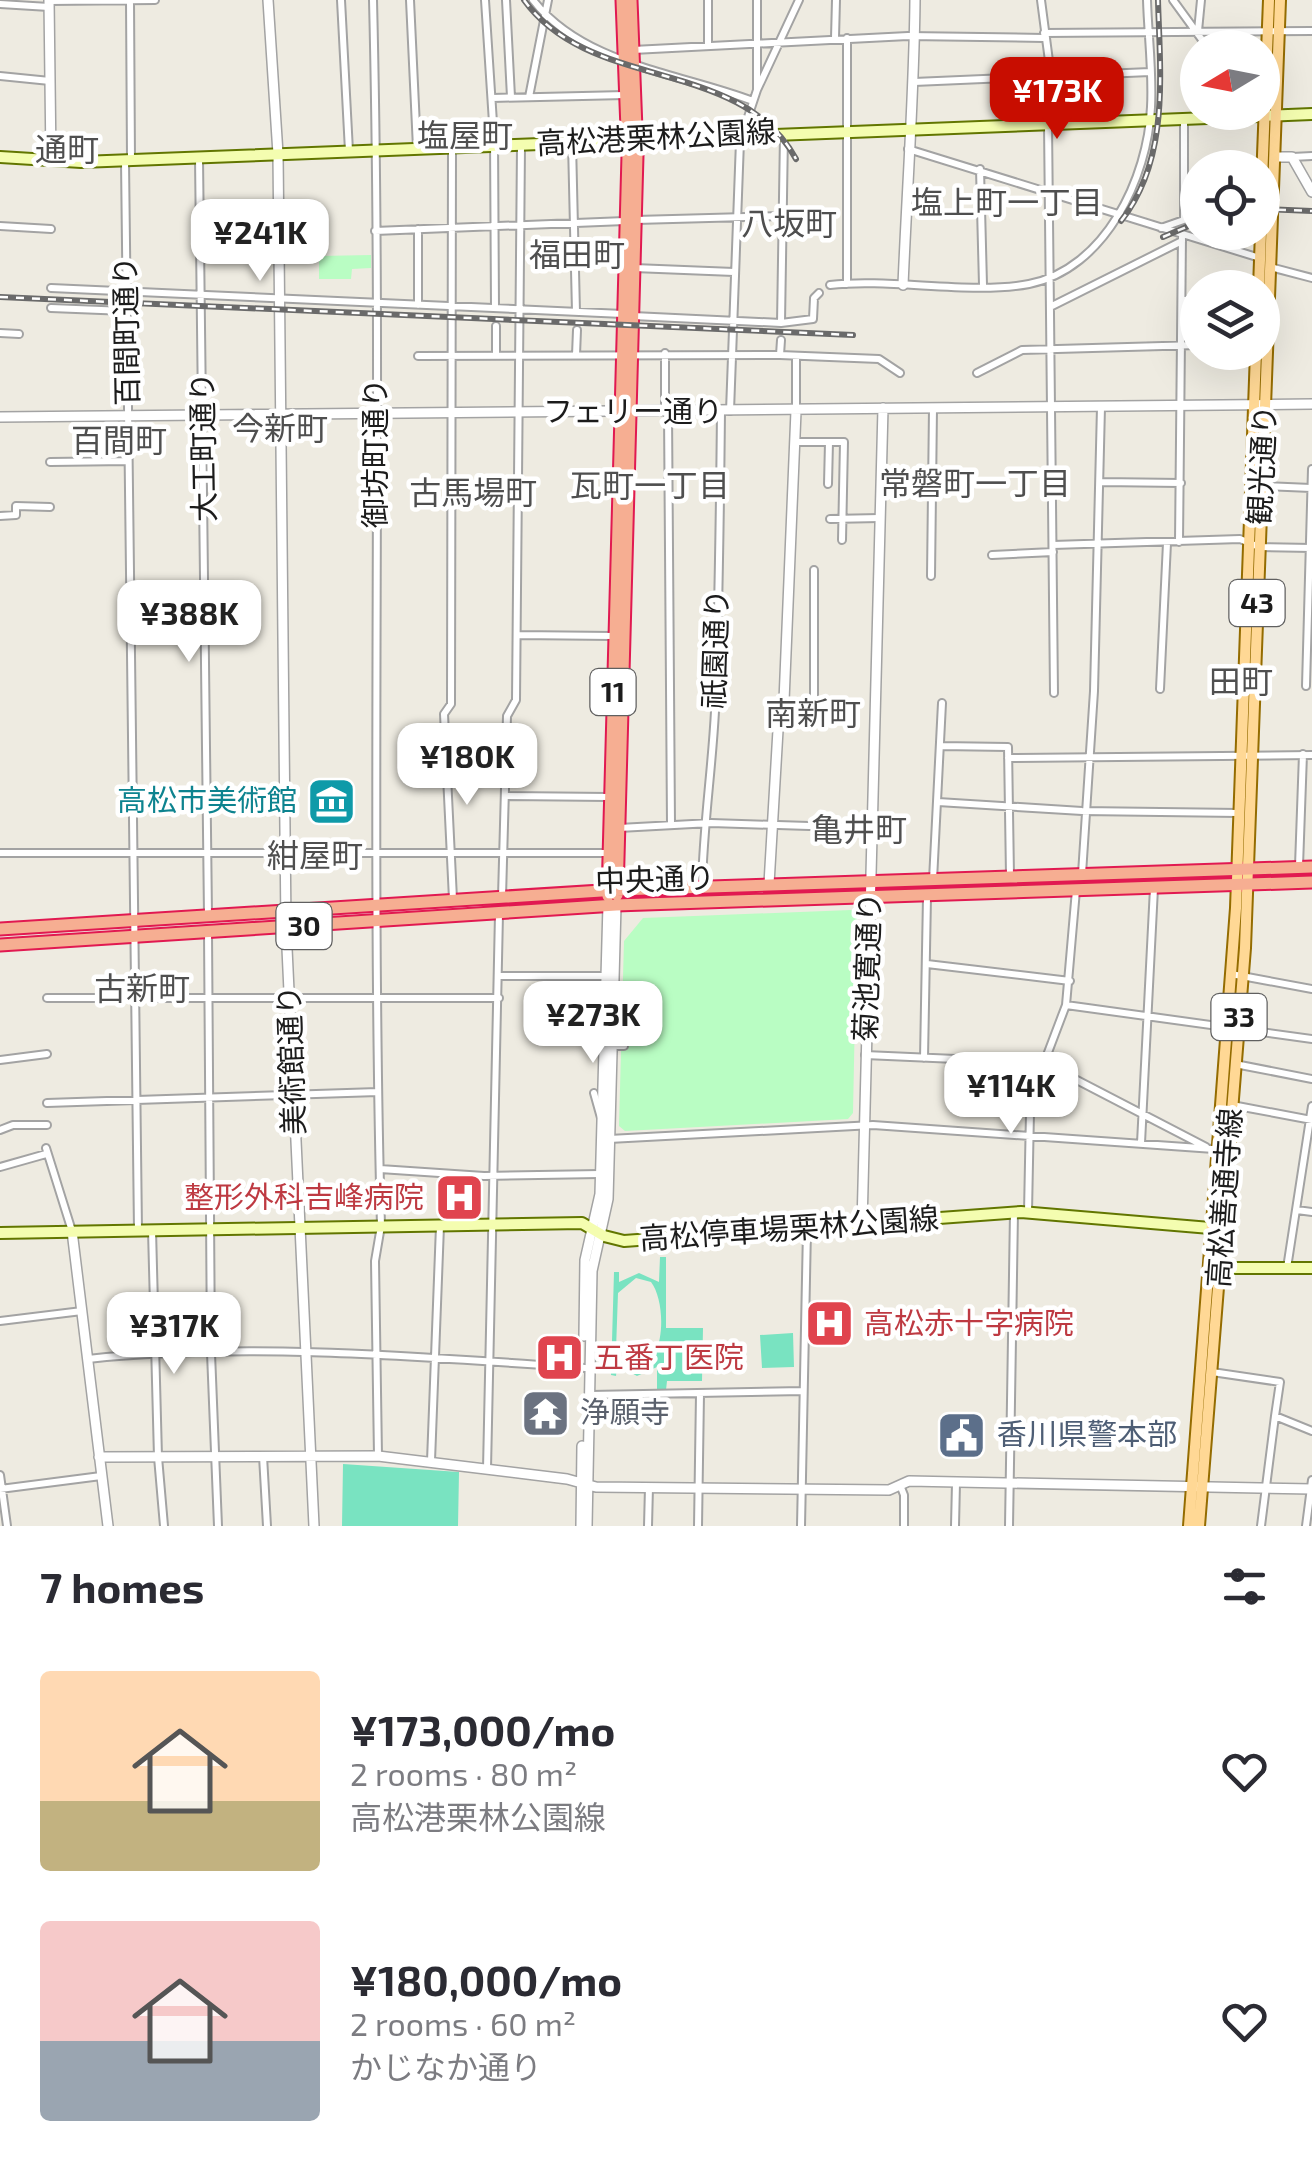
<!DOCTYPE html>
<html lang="en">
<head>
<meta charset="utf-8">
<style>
  :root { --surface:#fff; --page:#f7f7f7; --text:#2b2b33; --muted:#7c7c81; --accent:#c80d00 }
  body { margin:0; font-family:"Exo 2","Noto Sans JP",sans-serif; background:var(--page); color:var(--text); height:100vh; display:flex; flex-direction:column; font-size:38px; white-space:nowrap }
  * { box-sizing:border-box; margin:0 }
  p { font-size:32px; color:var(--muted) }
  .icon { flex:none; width:55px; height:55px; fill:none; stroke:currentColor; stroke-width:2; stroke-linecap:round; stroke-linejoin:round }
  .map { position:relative; height:1526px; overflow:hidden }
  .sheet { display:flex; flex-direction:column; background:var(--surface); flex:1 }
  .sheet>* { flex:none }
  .needle { width:65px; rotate:260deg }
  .buttons { position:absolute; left:1180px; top:30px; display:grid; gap:20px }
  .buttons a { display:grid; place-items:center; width:100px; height:100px; border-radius:50%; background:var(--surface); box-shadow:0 10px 40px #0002; font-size:50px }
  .price { position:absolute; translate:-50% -85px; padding:0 22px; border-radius:20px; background:#fff; color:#222; font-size:32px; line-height:65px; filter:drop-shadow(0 2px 5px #0008) }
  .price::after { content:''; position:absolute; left:50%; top:60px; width:30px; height:22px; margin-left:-15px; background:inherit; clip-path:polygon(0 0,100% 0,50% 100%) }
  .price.selected { background:var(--accent); color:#fff }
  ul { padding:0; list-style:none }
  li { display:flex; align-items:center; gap:30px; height:250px; padding:0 40px }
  li span { display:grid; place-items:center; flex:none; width:280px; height:200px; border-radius:10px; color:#555 }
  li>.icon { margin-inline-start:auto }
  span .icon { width:120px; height:120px; fill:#fffc; stroke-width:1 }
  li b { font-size:42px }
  h2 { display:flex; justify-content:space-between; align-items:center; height:120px; padding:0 40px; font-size:42px }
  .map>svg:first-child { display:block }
  .park { fill:#b9fdc3 }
  .pitch { fill:#79e3c1; fill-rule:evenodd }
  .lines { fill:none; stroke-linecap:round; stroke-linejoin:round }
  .minor-casing { stroke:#a3a3a3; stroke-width:10 }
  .tertiary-casing { stroke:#a3a3a3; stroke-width:12 }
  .secondary-casing { stroke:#627600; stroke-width:14 }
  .primary-casing { stroke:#946c00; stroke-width:14 }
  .trunk-casing { stroke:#e11951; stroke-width:15 }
  .minor { stroke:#fff; stroke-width:6 }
  .tertiary { stroke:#fff; stroke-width:9 }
  .secondary { stroke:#f4fdb0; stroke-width:10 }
  .primary { stroke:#ffd895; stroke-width:10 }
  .trunk { stroke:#f6ae92; stroke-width:11 }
  .rail-casing { stroke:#6a6a6a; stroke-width:6 }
  .rail { stroke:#fff; stroke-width:2.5; stroke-dasharray:8; stroke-linecap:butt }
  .labels { text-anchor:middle; stroke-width:9; stroke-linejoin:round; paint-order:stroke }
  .shield { fill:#fff; stroke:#606060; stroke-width:2.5 }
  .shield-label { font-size:28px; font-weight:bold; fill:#1c1c1c }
  .street-label { font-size:30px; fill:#1c1c1c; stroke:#fff }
  .culture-label { font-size:30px; fill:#0d838f; stroke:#fff; text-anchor:end }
  .health-label { font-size:30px; fill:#be3a42; stroke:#fff; text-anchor:start }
  .worship-label { font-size:30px; fill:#5b616d; stroke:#fff; text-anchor:start }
  .service-label { font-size:30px; fill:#4e5e75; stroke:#fff; text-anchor:start }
  .neighbourhood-label { font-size:32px; fill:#4f4f4f; stroke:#fff }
</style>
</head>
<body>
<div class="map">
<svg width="1312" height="1526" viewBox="0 0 1312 1526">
  <rect width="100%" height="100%" fill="#eeebe1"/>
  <path class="park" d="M 371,255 L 371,268 L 352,269 L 351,279 L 319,279 L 319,256 Z
    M 851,910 L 857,914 L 853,1113 L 848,1119 L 625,1131 L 619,1126 L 624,941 L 643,918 Z"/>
  <path class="pitch" d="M 660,1257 L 666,1257 L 666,1328 L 703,1328 L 702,1381 L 667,1381 L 666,1390 L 657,1390 L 657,1367 L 637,1376 L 617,1365 L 616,1376 L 611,1375 L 614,1272 L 619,1272 L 619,1282 L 639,1273 L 659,1282 ZM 636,1278 L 651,1282 C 667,1303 666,1366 635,1371 L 623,1365 L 616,1350 L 618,1293 Z
    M 793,1333 L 794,1367 L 762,1368 L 760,1335 Z
    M 343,1464 L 459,1472 L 458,1526 L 342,1526 Z"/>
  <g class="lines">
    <defs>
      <path id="minor" d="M 130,0 L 131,160
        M 341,0 L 349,151
        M 373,0 C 383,409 370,817 381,1226 L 375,1261 L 378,1456
        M 410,0 L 417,148
        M 485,0 L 494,138 L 495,308
        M 506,0 L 511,97
        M 533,0 C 583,65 680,73 753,101
        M 1041,0 L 1057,122
        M 1173,0 L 1208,48
        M 49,1 L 155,0
        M 0,4 L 49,7
        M 1198,31 L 1201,0
        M 1044,33 L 1312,31
        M 835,38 L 836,0
        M 708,45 L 708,0
        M 633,50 L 908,36 L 1044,38
        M 0,76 L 50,81
        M 914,82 L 1150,72
        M 757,89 L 757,0
        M 529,97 L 548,0
        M 492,98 L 625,95
        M 1196,116 L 1198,61
        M 1184,120 L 1184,219
        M 1048,124 L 1054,693
        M 572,143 L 576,312
        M 452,148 L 451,704 L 444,714 L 453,899
        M 908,149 L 1260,258
        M 1292,157 L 1312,156
        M 199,158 L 208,915
        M 125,161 L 138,1230
        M 980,169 L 983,285
        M 636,220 L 784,216
        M 0,226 L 51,229
        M 1161,228 L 1198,215
        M 418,229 L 418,305
        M 375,231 L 625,221
        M 1270,267 L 1312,278
        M 634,268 L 734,272
        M 847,284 L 847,38
        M 830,285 C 890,278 971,295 1029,284 C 1105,269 1148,178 1151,107 C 1153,72 1148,35 1147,0
        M 51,288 L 623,314
        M 1182,300 L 1198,300
        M 1052,306 L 1182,241
        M 51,308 L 126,311
        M 633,316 L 781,323 L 813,319 L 814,298 L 819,293
        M 781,323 L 784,134
        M 0,333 L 19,334
        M 576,355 L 577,330
        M 780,355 L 781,340
        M 418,356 L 780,355 L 879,359 L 900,373
        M 496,356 L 496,326
        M 796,356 L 796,410
        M 977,373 L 1022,350 L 1198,345
        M 665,410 L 665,353
        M 730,411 L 740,141 L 757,90 L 799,0
        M 668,412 L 671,825
        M 795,442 L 844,442 L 842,540
        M 50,462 L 128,461
        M 1101,482 L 1181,483
        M 828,484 L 829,442
        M 1262,486 L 1311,488
        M 0,516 L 16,515 L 16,506 L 50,507
        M 830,519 L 880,518
        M 1179,542 L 1182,236
        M 1053,545 L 1240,539 L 1259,547 L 1312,548
        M 992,555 L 1053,552
        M 931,576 L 933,408
        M 517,635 L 613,636
        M 1306,686 L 1312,469
        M 1160,689 L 1167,543
        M 814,708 L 814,570
        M 940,746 L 1008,747 L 1010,876
        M 1008,758 L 1312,755
        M 505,796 L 609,797
        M 938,802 L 1082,811 L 1239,813
        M 619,828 L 711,823 L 872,828
        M 0,853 L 609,853
        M 1299,866 L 1303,754
        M 1082,874 L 1094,691 L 1101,407
        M 933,880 L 942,703
        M 702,887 C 703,828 712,770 715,711 C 719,611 720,511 721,411
        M 502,897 L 507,716 L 516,700 L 521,146
        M 208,932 L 211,1353 L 218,1526
        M 857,943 L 869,944
        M 927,964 L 1070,981
        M 1231,974 L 1312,989
        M 499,976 L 606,976
        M 47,998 L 499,998
        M 1066,1005 L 1312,1039
        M 617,1022 L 617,1046 L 624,1046
        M 865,1055 L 1044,1063 L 1206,1147
        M 924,1058 L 927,897
        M 0,1060 L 47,1054
        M 1044,1063 L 1066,1005 L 1076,890
        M 1235,1064 L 1312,1079
        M 594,1093 L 601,1118
        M 47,1103 L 378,1092
        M 1232,1105 L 1312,1120
        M 0,1130 L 13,1125 L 47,1125
        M 609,1139 L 873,1125 L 1228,1150
        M 1141,1143 L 1154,888
        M 46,1148 L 72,1231
        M 0,1167 L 46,1154
        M 380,1169 L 484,1176 L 600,1174
        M 1297,1210 L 1312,1212
        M 1028,1212 L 1031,1062
        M 152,1230 L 158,1457 L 164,1526
        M 1287,1268 L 1312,1106
        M 0,1321 L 82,1311
        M 88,1359 C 249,1342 423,1357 585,1368
        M 1212,1372 L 1280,1382 L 1275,1416 L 1312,1431
        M 590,1395 L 803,1391
        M 263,1456 L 267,1526
        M 431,1461 L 440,1226
        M 487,1469 L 499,914
        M 0,1475 L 7,1526
        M 900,1485 L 904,1495 L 904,1526
        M 0,1489 L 101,1476
        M 648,1526 L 649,1487
        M 698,1526 L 700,1394
        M 801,1526 L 807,1229
        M 955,1526 L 956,1483
        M 1009,1526 L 1014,1212
        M 1261,1526 L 1275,1416
        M 1306,1526 L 1312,1480"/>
      <path id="tertiary" d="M 49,0 L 51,161
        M 268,0 L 278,154 L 286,927 L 314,1526
        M 1275,157 L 1292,157 L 1312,192
        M 903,285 C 907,189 914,96 915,0
        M 0,417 L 1312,404
        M 769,884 L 779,713 L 784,701 L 796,411
        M 862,1225 L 883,408
        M 72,1231 L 108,1526
        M 584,1336 L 585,1260 L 600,1194 L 608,905
        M 99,1457 L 378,1456 L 567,1479 L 596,1487 L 889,1490 L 909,1481 L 1312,1489
        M 581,1526 L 582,1446
        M 587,1526 L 592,1271 L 608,1199 L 616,905"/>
      <path id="secondary" d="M 0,157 L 81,162 L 1312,114
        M 0,1233 L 582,1223 L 604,1236 L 624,1241 L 1021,1212 L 1222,1229
        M 1213,1268 L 1312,1268"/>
      <path id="primary" d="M 1262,181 L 1269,0
        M 1259,288 L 1261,232
        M 1189,1526 L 1236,908 L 1256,352
        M 1199,1526 L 1245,948 L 1280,0"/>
      <path id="trunk" d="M 617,895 L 637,155 L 631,0
        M 608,896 L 628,155 L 622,0
        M 0,929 L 617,890 L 1312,867
        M 0,945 L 616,905 L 1312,882"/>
    </defs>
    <use href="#minor" class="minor-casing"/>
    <use href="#tertiary" class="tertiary-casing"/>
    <use href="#secondary" class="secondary-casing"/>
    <use href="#primary" class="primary-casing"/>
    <use href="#trunk" class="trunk-casing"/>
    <use href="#minor" class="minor"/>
    <use href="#tertiary" class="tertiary"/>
    <use href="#secondary" class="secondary"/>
    <use href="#primary" class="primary"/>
    <use href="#trunk" class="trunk"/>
    <defs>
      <path id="rail" d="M 524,0 C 591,93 740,56 796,159
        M 1262,209 L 1312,211
        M 1121,221 C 1170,159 1160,74 1158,0
        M 1163,237 L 1198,222
        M 0,297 L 853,335"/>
    </defs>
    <use href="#rail" class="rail-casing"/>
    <use href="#rail" class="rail"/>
  </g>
  <defs>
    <symbol id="museum-square" viewBox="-11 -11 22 22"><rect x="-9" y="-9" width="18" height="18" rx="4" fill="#0f9aa8" stroke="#fff"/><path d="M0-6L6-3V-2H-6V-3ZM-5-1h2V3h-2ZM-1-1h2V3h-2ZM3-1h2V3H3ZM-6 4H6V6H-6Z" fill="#fff"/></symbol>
    <symbol id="hospital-square" viewBox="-11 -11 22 22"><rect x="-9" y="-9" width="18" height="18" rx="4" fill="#e0444e" stroke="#fff"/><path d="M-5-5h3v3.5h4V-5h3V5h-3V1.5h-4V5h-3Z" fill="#fff"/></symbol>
    <symbol id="temple-square" viewBox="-11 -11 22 22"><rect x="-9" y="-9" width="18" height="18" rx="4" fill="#6b7280" stroke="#fff"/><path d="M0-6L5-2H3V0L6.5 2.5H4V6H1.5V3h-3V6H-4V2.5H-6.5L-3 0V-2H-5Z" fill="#fff"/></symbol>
    <symbol id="civic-square" viewBox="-11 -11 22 22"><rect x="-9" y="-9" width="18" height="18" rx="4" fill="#5c6f8a" stroke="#fff"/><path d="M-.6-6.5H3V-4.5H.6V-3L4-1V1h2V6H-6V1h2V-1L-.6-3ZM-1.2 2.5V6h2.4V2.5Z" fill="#fff"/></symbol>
  </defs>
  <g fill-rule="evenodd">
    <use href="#museum-square" x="304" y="774" width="55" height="55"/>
    <use href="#hospital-square" x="432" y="1170" width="55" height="55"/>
    <use href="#hospital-square" x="802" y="1296" width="55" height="55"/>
    <use href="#hospital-square" x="532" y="1330" width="55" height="55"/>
    <use href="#temple-square" x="518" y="1386" width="55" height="55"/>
    <use href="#civic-square" x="934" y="1408" width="55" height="55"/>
  </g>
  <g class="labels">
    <g class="shield">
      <rect x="1229.5" y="580" width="55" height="46" rx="8"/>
      <rect x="590.5" y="669" width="45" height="46" rx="8"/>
      <rect x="276.5" y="903" width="55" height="46" rx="8"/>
      <rect x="1211.5" y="994" width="55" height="46" rx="8"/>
    </g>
    <g class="shield-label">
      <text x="1257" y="613">43</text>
      <text x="613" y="702">11</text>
      <text x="304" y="936">30</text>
      <text x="1239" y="1027">33</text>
    </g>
    <g class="street-label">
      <text transform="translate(656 138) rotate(-3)" y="10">高松港栗林公園線</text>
      <text transform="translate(127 331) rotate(-91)" y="10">百間町通り</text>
      <text x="633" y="422">フェリー通り</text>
      <text transform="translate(204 447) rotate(-91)" y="10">大工町通り</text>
      <text transform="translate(376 453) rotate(-90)" y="10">御坊町通り</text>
      <text transform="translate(1263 465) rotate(-87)" y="10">観光通り</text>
      <text transform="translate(716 649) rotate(-88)" y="10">祇園通り</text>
      <text transform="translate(655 880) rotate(-2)" y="10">中央通り</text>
      <text transform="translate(868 967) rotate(-88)" y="10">菊池寛通り</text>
      <text transform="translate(292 1060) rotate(-92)" y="10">美術館通り</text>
      <text transform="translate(1225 1198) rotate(-86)" y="10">高松善通寺線</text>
      <text transform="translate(789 1229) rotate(-4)" y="10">高松停車場栗林公園線</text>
    </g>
    <g class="culture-label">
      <text x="297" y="811">高松市美術館</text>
    </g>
    <g class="health-label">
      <text x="424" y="1208" text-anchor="end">整形外科吉峰病院</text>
      <text x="864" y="1334">高松赤十字病院</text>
      <text x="594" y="1368">五番丁医院</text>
    </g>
    <g class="worship-label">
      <text x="580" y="1423">浄願寺</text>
    </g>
    <g class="service-label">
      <text x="997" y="1445">香川県警本部</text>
    </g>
    <g class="neighbourhood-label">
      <text x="465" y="147">塩屋町</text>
      <text x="67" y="161">通町</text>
      <text x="1007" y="214">塩上町一丁目</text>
      <text x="789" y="235">八坂町</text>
      <text x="577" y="266">福田町</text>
      <text x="280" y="440">今新町</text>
      <text x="119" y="452">百間町</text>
      <text x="975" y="495">常磐町一丁目</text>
      <text x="650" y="497">瓦町一丁目</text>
      <text x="473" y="504">古馬場町</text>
      <text x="1241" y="693">田町</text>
      <text x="813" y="725">南新町</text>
      <text x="859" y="841">亀井町</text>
      <text x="315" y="867">紺屋町</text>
      <text x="142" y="1000">古新町</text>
    </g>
  </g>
</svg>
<div class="buttons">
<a><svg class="needle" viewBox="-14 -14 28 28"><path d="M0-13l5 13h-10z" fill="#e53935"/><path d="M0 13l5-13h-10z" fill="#7c7c81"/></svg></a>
<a><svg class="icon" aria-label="locate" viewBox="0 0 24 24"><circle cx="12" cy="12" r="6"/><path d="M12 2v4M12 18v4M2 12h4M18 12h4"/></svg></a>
<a><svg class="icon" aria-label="layers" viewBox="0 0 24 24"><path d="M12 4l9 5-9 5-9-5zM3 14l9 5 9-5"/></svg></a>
</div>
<b class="price selected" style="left:1057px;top:142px">¥173K</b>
<b class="price" style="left:260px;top:284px">¥241K</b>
<b class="price" style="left:189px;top:665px">¥388K</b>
<b class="price" style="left:467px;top:808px">¥180K</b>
<b class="price" style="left:593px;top:1066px">¥273K</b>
<b class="price" style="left:1011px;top:1137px">¥114K</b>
<b class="price" style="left:174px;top:1377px">¥317K</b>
</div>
<section class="sheet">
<h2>7 homes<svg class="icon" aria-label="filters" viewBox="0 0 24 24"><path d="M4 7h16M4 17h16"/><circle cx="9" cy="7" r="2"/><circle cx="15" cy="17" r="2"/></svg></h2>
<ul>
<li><span style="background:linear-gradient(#ffd9b3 65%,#c2b280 0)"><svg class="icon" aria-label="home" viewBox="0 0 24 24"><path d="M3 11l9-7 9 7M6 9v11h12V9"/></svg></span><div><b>¥173,000/mo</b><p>2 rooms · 80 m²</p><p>高松港栗林公園線</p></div><svg class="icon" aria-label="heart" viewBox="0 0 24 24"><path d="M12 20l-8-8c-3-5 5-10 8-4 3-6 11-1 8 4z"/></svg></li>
<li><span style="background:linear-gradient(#f6c9c9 60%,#9aa5b1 0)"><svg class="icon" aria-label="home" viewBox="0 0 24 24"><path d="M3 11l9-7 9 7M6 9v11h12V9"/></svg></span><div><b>¥180,000/mo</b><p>2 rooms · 60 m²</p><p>かじなか通り</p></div><svg class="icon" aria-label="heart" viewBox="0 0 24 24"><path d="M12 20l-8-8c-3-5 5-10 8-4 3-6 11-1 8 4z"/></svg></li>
</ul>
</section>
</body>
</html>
